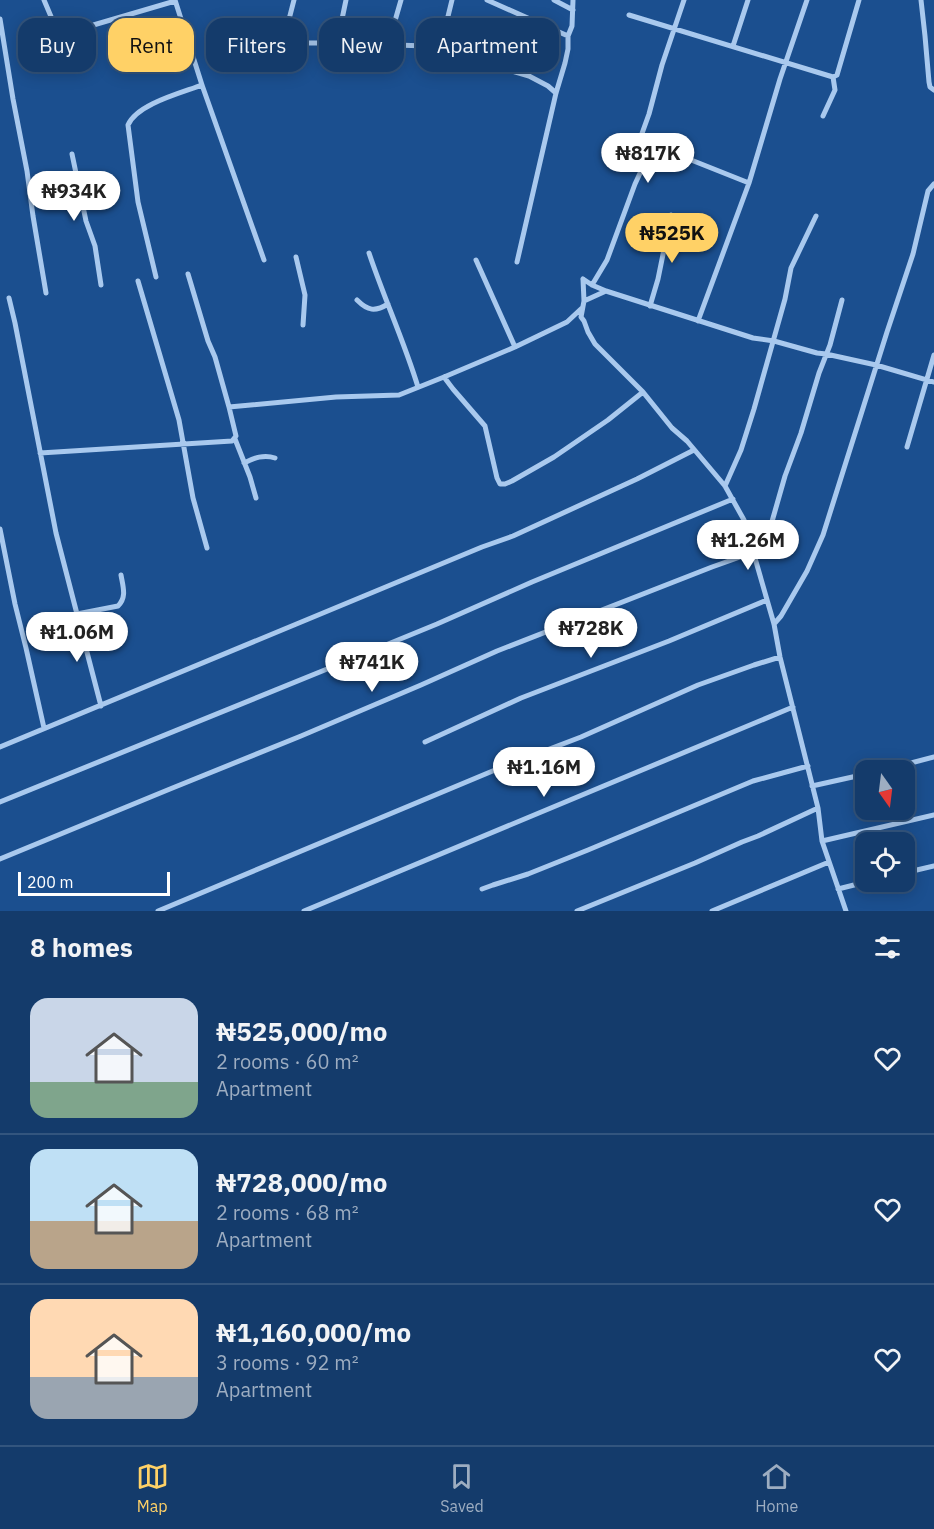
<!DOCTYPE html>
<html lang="en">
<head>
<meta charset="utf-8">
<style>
  :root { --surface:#143b6b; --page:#1d4271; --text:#f1f3f6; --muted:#9dadc1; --line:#33557e; --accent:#ffd166 }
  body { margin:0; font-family:"IBM Plex Sans",sans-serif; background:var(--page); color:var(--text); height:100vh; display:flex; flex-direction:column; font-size:22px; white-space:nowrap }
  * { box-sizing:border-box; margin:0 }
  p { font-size:20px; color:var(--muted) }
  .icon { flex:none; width:33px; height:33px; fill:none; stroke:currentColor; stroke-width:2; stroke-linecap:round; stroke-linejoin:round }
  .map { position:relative; height:911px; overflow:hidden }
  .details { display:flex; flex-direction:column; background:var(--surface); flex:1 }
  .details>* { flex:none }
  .guide { position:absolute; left:18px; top:18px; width:600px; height:54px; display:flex; gap:12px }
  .needle { width:39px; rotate:166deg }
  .buttons { position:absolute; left:855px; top:760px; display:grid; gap:12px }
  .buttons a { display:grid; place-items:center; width:60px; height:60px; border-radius:12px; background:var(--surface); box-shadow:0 3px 15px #0003,0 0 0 2px var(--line); font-size:30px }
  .scale { position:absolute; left:18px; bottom:15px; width:152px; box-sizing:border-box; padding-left:6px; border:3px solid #fff; border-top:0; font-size:16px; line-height:21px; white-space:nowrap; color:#fff; -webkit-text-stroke:4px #1b4f8f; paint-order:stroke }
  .price { position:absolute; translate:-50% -51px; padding:0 14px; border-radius:21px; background:#fff; color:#222; font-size:20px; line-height:39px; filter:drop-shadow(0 2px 3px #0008) }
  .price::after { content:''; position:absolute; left:50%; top:36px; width:18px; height:14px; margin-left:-9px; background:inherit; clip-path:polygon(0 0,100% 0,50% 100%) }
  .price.current { background:var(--accent); color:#111 }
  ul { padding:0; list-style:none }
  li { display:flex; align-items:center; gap:18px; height:150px; padding:0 30px }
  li+li { border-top:2px solid var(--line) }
  li span { display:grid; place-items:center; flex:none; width:168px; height:120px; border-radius:18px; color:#555 }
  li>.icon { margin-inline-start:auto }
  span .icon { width:72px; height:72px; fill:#fffc; stroke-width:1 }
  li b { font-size:26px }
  h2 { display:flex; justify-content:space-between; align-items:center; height:72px; padding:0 30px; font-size:26px }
  .pill { padding:0 21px; border-radius:18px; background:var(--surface); box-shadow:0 3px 15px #0003,0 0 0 2px var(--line); font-size:21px; line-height:54px }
  .pill.current { background:var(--accent); color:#111 }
  .tabs { display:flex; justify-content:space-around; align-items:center; height:84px; border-top:2px solid var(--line); background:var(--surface); font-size:16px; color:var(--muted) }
  .tabs a { display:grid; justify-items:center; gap:3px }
  .tabs .current { color:var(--accent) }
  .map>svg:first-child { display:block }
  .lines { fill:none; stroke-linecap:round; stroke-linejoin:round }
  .minor { stroke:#a9c9ee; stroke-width:5 }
</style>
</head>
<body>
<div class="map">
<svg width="934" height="911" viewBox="0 0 934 911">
  <rect width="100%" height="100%" fill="#1b4f8f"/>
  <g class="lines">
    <path class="minor" d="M 44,0 L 55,26 L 66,32 L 73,31 L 175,1
      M 175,0 L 202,85 L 264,260
      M 294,0 L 286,31 L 286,40 L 290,43 L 337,43 L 426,46 L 529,76 L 548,86 L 556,93
      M 487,0 L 568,36
      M 554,0 L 573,10
      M 921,0 L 925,36 L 929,82 L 930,87 L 934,90
      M 629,15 L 833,77 L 837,75 L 859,0
      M 0,19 L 13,99 L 27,171 L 33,216 L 46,293
      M 337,43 L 346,0
      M 388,45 L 401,0
      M 733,46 L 748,0
      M 440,49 L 452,0
      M 823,116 L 835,90 L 833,77
      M 72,154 L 86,221 L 95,246 L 101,285
      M 650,154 L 641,144 L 640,139 L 649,114 L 662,65 L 684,0
      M 369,253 C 384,298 404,341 418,387
      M 296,257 L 305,295 L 303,325
      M 476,260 L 515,347
      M 517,262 L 556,93 L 565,63 L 568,49 L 568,36 L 572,26 L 573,0
      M 188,274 L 208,341 L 215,357 L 229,407 L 336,397 L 399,395 L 444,377 L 515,347 L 567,322 L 582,308
      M 156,277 L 138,202 L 128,125 C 137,104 181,93 202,85
      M 583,279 L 584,301 L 581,317 L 584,321 L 588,332 L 595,344 L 643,392 L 672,428 L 687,441 L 725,486 L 744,520 L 774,624 L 780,657 L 818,808 L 822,841 L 846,911
      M 583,279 L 592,285 L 606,291 L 753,338 L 774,341 L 817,353 L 826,354 L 876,365 L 934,382
      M 138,281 L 179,420 L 193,498 L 207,548
      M 592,285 L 607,260 L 635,184 L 648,156 L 653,152 L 659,150 L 666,150 L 749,183
      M 9,298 L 15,323 L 56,533 L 77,614 L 118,606 C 127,597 123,587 121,575
      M 357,300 C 368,311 375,312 388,304
      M 584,301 L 606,291
      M 650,306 L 658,279 L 671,215
      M 698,321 L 749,183 L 780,79 L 807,0
      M 444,377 L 453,389 L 485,426 L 497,478 L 500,484 L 505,484 L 512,481 L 554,457 L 608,420 L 643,392
      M 235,439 L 250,477 L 256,498
      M 907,447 L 934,355
      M 40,453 L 232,441 L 236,436 L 229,407
      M 244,463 C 254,458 264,454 275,458
      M 725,486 L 741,450 L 754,409 L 785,299 L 791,268 L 816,216
      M 0,529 L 15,604 L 26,648 L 44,728
      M 756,557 L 769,532 L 785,476 L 801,433 L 819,373 L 830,345 L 842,300
      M 77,614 L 101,706
      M 774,624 L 781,616 L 807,571 L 823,535 L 887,332 L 913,254 L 928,191 L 934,184
      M 425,742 L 521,698 L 669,641 L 767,600
      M 0,747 L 482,547 L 513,536 L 637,479 L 694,450
      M 880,771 L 934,757
      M 812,786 L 866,774
      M 0,802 L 337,665 L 437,624 L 532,582 L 733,499
      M 822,841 L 934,815
      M 0,859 L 170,789 L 301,736 L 421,685 L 497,651 L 712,567 L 754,552
      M 904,873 L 934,866
      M 482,889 L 493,885 L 528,874 L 588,850 L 753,781 L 808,766
      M 838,889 L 866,882
      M 158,911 L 495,770 L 581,737 L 698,685 L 754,665 L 780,657
      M 304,911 L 793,707
      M 577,911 L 695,863 L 742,842 L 758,836 L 818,808
      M 712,911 L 829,862"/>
  </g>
</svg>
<div class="buttons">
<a><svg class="needle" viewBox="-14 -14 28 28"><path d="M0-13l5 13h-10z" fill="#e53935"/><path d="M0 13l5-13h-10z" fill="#9dadc1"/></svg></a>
<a><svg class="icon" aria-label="locate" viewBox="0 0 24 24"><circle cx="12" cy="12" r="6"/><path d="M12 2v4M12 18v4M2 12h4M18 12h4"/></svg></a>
</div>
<div class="scale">200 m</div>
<b class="price" style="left:648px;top:184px">₦817K</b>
<b class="price" style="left:74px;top:222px">₦934K</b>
<b class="price current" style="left:672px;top:264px">₦525K</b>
<b class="price" style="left:748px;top:571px">₦1.26M</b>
<b class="price" style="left:591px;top:659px">₦728K</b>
<b class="price" style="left:77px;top:663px">₦1.06M</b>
<b class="price" style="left:372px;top:693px">₦741K</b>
<b class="price" style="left:544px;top:798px">₦1.16M</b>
<div class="guide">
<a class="pill">Buy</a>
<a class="pill current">Rent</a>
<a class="pill">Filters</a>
<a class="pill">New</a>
<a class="pill">Apartment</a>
</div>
</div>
<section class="details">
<h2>8 homes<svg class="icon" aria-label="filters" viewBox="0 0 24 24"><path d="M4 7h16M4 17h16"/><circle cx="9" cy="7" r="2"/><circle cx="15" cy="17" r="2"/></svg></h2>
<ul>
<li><span style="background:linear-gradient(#c9d6e8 70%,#7fa58c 0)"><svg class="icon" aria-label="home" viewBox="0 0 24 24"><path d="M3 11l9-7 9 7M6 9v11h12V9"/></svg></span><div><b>₦525,000/mo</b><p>2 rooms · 60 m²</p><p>Apartment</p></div><svg class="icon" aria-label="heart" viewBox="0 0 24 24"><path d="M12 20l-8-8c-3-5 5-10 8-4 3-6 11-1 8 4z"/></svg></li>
<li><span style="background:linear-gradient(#bfe0f5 60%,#b9a48a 0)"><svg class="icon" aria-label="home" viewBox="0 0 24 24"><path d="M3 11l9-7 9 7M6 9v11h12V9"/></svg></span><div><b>₦728,000/mo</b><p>2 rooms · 68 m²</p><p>Apartment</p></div><svg class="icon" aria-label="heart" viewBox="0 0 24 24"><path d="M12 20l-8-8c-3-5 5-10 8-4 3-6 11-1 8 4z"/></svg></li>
<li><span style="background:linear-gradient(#ffd9b3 65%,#9aa5b1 0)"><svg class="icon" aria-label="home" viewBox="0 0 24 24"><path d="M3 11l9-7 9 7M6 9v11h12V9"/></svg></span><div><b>₦1,160,000/mo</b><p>3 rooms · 92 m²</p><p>Apartment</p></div><svg class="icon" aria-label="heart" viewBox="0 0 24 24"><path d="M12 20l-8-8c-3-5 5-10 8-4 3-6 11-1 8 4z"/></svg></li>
</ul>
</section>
<nav class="tabs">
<a class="current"><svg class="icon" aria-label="map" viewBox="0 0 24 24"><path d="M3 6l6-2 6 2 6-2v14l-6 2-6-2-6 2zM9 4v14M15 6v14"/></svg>Map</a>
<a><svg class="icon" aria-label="saved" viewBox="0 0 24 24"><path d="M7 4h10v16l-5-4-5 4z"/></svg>Saved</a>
<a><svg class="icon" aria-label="home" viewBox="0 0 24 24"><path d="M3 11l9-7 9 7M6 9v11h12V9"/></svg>Home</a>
</nav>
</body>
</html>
